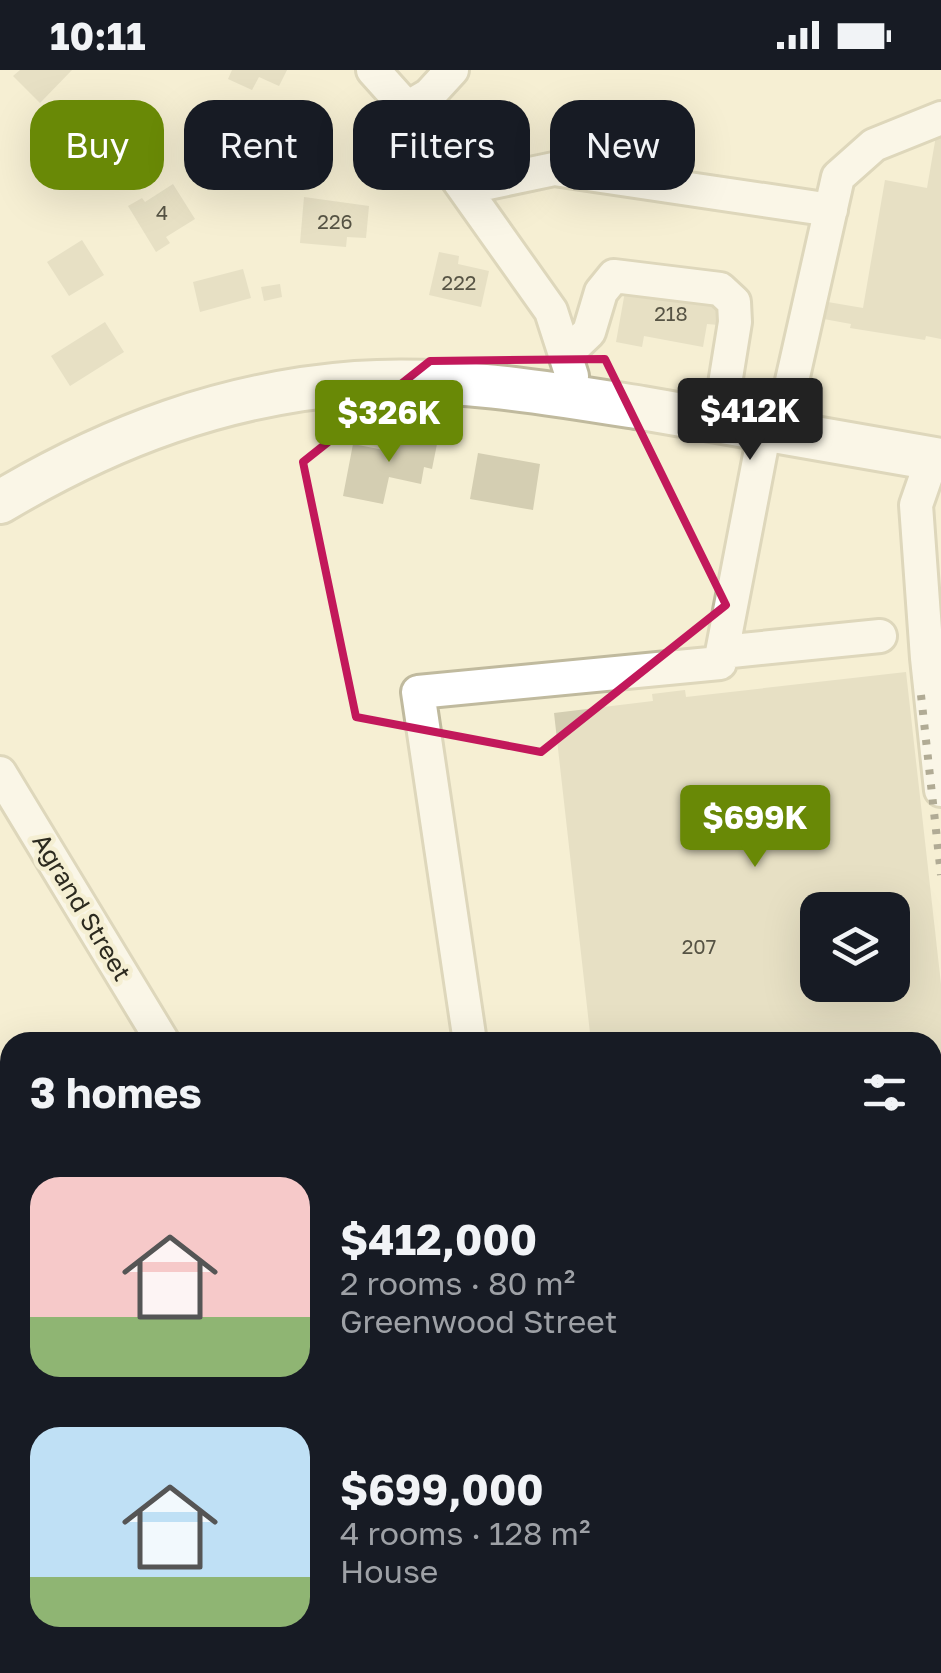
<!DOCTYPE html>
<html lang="en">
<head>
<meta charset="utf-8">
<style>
  :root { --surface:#171b24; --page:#242831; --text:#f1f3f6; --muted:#9ea1a6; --accent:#698906 }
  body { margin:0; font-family:"Golos Text",sans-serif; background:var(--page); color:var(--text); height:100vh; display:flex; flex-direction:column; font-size:38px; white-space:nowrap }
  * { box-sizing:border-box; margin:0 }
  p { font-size:32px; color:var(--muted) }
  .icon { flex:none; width:55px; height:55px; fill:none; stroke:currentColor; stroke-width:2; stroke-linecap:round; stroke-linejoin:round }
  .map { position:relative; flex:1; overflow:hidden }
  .drawer { position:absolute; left:0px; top:962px; width:942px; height:642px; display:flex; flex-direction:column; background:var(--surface); border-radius:30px 30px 0 0; box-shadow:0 10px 40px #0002 }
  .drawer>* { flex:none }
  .guide { position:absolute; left:30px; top:30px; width:882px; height:90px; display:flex; gap:20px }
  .buttons { position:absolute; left:800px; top:822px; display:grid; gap:20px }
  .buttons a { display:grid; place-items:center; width:110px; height:110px; border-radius:20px; background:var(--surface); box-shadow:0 10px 40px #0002; font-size:50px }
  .price { position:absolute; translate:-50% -85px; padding:0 22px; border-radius:10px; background:var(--accent); color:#fff; font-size:32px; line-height:65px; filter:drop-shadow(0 2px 5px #0008) }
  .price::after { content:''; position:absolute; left:50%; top:60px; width:30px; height:22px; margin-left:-15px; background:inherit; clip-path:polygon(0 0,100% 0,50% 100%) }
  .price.active { background:#222; color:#fff }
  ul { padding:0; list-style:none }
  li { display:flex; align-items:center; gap:30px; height:250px; padding:0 30px }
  li span { display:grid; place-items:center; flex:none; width:280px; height:200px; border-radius:30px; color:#555 }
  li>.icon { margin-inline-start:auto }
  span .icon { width:120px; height:120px; fill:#fffc; stroke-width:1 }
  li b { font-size:42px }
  h2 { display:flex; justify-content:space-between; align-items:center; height:120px; padding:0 30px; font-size:42px }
  .pill { padding:0 35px; border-radius:30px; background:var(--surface); box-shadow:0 10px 40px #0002; font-size:35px; line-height:90px }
  .pill.active { background:var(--accent); color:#fff }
  .status { display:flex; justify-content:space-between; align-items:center; height:70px; padding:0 50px; background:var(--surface); direction:ltr }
  .status svg { height:28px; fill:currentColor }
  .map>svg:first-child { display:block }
  .building { fill:#d4ceb2; fill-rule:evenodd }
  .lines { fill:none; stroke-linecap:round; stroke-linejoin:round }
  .minor-casing { stroke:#c0ba9e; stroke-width:38 }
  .major-casing { stroke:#c0ba9e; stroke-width:48 }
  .minor { stroke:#fff; stroke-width:32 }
  .major { stroke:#fff; stroke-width:42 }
  .rail { stroke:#5d5a4a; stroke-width:8; stroke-dasharray:5 10; stroke-linecap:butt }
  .marked { fill:none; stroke:#c2185b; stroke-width:8; stroke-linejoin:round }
  .labels { text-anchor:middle; stroke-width:9; stroke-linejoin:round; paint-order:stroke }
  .number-label { font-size:20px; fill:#565344 }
  .street-label { font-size:25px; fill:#2c2a1f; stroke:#f5efd3 }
</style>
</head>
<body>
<div class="status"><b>10:11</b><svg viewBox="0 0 49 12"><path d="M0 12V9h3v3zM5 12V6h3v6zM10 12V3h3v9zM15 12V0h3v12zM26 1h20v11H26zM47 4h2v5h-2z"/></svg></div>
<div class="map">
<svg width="941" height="1603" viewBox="0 0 941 1603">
  <rect width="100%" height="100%" fill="#f5efd3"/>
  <path class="building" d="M 20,0 L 72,0 L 40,33 L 13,6 Z
    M 232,0 L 287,0 L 279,16 L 259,7 L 252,20 L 228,9 Z
    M 937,60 L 941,60 L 941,269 L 926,266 L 925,270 L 850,258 L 851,254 L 813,247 L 816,230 L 863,238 L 885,110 L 927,118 Z
    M 94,64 L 103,76 L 95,84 L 86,74 Z
    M 173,114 L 195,149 L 166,167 L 170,173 L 156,182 L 128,136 L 142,128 L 145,132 Z
    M 304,127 L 369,136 L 366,168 L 347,167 L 346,177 L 300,173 Z
    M 82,170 L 104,205 L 69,226 L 47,192 Z
    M 439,182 L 459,186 L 458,194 L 489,201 L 481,237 L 429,225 Z
    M 243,199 L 251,228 L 200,242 L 193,212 Z
    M 280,214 L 282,227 L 264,231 L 261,217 Z
    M 626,216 L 723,234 L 719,255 L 707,254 L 703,277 L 644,266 L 642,277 L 616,272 Z
    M 105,252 L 124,282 L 70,316 L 51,286 Z
    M 420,360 L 439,364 L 432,399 L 424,397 L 421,414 L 389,407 L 383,434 L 343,426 L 353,374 L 389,381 L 393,362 L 419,368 Z
    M 478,383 L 540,394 L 533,440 L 470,429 Z
    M 906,602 L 941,914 L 941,1157 L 932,1158 L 932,972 L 591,972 L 554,643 L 653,631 L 652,624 L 685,620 L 686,627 ZM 818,840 L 892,840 L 892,915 L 818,915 Z
    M 0,1293 L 10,1303 L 9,1506 L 0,1472 Z
    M 10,1516 L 10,1562 L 0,1564 L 0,1519 Z
    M 30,1595 L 650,1595 L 652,1603 L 32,1603 Z"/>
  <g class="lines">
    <defs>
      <path id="minor" d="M 373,0 L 407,38 L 551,241 L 572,306 L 569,327
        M 407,38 L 429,25 L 452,0
        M 464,118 L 554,99 L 831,140
        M 566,284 L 589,262 L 601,222 L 614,206 L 720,219 L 734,232 L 735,252 L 719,351
        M 785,362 L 792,311 L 838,107 L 874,75 L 941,48
        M 932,389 L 916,435 L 927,588 L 941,720
        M 722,582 L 880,566
        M 0,703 L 163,972
        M 470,972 L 418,622 L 720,593 L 765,359
        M 0,1226 L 10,1222
        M 932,1271 L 941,1270"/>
      <path id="major" d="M 0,432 C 111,366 225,323 356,313 C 450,306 549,323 642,338 C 742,355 841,373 941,390"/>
    </defs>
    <use href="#minor" class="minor-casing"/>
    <use href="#major" class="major-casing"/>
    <use href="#minor" class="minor"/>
    <use href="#major" class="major"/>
    <path class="rail" d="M 921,625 L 941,805"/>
  </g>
  <path d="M0 0H941V1603H0ZM 605,289 L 726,535 L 541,682 L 356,647 L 303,392 L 430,291 Z" fill="#f5efd3" fill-opacity=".55" fill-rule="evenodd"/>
  <path class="marked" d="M 605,289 L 726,535 L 541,682 L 356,647 L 303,392 L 430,291 Z"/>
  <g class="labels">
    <g class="number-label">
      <text x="162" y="150">4</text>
      <text x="335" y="159">226</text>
      <text x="459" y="220">222</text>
      <text x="671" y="251">218</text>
      <text x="699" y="884">207</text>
    </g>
    <g class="street-label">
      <text transform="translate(82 837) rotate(59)" y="9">Agrand Street</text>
    </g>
  </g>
</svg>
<div class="buttons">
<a><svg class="icon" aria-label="layers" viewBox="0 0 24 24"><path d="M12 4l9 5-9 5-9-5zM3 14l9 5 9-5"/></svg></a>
</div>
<b class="price active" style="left:750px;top:393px">$412K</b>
<b class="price" style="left:389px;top:395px">$326K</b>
<b class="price" style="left:755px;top:800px">$699K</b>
<div class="guide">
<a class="pill active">Buy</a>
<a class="pill">Rent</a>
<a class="pill">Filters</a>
<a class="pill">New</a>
</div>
<section class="drawer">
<h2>3 homes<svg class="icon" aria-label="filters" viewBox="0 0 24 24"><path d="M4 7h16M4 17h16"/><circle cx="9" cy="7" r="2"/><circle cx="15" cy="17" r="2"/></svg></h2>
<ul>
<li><span style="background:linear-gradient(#f6c9c9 70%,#8fb573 0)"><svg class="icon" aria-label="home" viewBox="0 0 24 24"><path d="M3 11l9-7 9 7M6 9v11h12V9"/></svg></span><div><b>$412,000</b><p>2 rooms · 80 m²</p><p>Greenwood Street</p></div></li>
<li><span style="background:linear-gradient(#bfe0f5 75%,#8fb573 0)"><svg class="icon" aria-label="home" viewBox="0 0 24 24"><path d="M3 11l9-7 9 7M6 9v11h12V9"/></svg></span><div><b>$699,000</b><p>4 rooms · 128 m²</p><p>House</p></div></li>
</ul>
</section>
</div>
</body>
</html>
